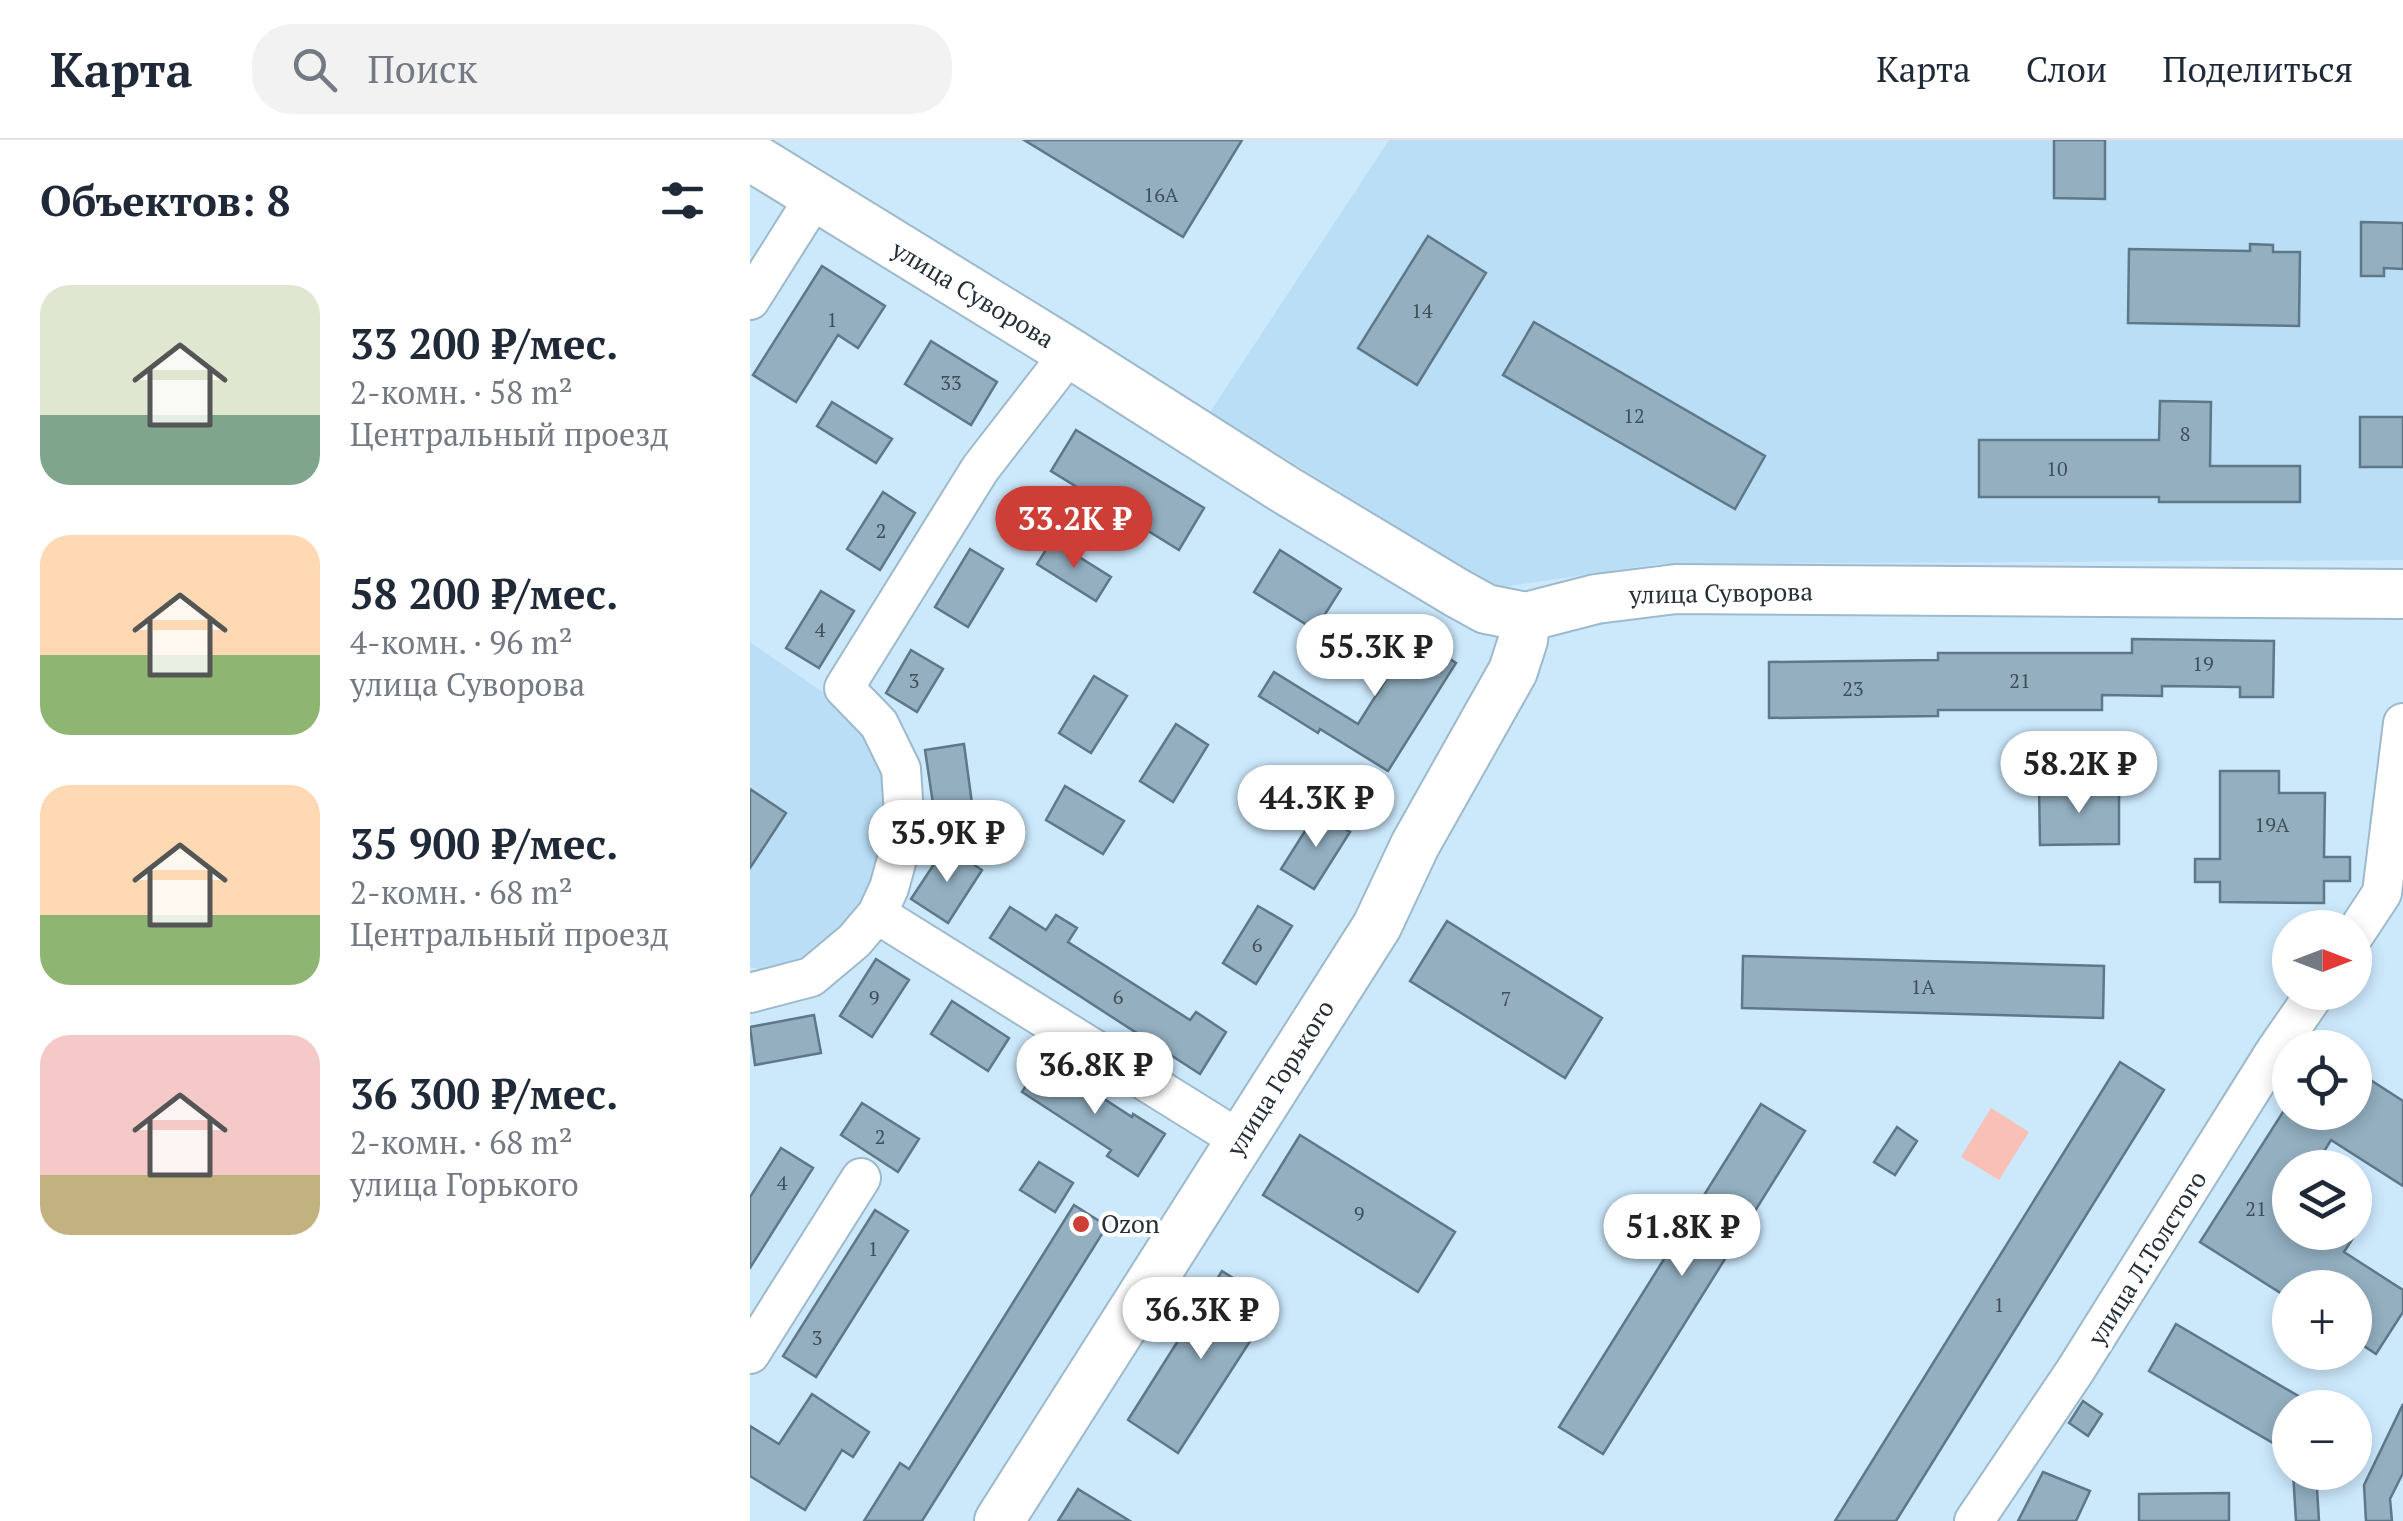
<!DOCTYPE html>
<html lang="ru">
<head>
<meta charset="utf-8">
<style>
  :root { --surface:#fff; --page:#f2f2f3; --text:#1f2937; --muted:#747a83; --line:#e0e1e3; --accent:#cc3e36 }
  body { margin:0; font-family:"PT Serif",serif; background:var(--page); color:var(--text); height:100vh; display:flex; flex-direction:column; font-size:38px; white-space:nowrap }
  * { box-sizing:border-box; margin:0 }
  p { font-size:32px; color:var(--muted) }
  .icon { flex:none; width:55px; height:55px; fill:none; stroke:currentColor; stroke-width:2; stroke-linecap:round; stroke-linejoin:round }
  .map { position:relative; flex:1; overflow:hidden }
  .panel { display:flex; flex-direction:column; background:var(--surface); width:750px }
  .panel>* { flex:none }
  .needle { width:65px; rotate:90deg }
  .fabs { position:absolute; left:1522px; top:770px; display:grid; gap:20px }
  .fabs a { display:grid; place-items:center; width:100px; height:100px; border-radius:50%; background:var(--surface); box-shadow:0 5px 15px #0003; font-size:50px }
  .price { position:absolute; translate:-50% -85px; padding:0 22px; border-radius:35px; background:#fff; color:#222; font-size:32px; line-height:65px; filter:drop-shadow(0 2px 5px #0008) }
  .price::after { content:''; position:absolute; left:50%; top:60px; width:30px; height:22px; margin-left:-15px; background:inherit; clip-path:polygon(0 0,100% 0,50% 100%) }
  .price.selected { background:var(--accent); color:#fff }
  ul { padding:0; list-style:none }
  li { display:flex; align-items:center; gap:30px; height:250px; padding:0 40px }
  li span { display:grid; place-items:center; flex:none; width:280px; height:200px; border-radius:30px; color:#555 }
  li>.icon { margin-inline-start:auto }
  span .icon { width:120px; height:120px; fill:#fffc; stroke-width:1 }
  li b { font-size:42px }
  h2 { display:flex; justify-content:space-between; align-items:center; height:120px; padding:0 40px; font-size:42px }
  header { display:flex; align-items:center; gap:60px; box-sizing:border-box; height:140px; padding:0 50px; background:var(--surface); border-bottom:2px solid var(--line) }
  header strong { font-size:48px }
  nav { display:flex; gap:55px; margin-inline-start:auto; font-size:35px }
  .search { width:700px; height:90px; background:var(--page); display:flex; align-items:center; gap:25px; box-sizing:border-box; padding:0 35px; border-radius:40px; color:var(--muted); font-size:38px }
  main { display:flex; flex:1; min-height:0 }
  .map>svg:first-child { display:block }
  .built { fill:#b9def5 }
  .green { fill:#f9c0b8 }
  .building { fill:#93afc0; stroke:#5e7888; stroke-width:2.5 }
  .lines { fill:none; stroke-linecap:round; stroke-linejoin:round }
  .minor-casing { stroke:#9db9cb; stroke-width:42 }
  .major-casing { stroke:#9db9cb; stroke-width:52 }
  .minor { stroke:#fff; stroke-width:38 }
  .major { stroke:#fff; stroke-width:48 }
  .poi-dot { fill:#cc3e36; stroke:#fff; stroke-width:4 }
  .labels { text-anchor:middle; stroke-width:8; stroke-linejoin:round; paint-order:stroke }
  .number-label { font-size:20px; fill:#404f58 }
  .street-label { font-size:25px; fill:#242f36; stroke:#fff }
  .poi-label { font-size:25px; fill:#242f36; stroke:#fff; text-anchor:start }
</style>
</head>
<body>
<header>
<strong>Карта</strong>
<div class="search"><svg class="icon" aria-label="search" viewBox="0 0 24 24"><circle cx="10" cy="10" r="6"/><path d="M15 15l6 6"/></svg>Поиск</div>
<nav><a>Карта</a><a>Слои</a><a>Поделиться</a></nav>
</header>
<main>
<section class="panel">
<h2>Объектов: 8<svg class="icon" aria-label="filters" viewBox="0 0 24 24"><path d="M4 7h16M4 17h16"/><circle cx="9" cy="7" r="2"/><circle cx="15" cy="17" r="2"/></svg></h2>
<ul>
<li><span style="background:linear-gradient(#dfe7d0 65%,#7fa58c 0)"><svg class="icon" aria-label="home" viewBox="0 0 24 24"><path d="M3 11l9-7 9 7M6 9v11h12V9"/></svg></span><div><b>33 200 ₽/мес.</b><p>2-комн. · 58 m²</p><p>Центральный проезд</p></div></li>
<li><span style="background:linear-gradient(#ffd9b3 60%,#8fb573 0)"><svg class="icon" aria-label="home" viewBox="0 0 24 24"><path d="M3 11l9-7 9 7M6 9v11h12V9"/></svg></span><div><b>58 200 ₽/мес.</b><p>4-комн. · 96 m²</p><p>улица Суворова</p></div></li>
<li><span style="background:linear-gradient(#ffd9b3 65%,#8fb573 0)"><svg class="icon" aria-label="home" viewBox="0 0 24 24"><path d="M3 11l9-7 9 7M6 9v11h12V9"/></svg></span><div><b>35 900 ₽/мес.</b><p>2-комн. · 68 m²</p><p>Центральный проезд</p></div></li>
<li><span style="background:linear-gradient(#f6c9c9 70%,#c2b280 0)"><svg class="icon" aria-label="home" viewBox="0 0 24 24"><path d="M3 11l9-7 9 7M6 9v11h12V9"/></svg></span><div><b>36 300 ₽/мес.</b><p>2-комн. · 68 m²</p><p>улица Горького</p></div></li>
</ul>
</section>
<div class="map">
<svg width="1653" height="1381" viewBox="0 0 1653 1381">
  <rect width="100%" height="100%" fill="#cce9fc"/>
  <path class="built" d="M 639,0 L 1653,0 L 1653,420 L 908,424 L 746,448 L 460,272 Z
    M 0,502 L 96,568 L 128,613 L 144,676 L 130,737 L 99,788 L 54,818 L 15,830 L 0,827 Z"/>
  <path class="green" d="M 1241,968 L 1279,992 L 1249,1040 L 1211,1017 Z"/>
  <path class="building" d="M 274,0 L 492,0 L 433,97 Z
    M 1304,0 L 1355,0 L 1355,59 L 1304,58 Z
    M 1611,82 L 1653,83 L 1653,129 L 1634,128 L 1634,136 L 1611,136 Z
    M 678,96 L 736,133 L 667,245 L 608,208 Z
    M 1500,104 L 1523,105 L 1523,112 L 1550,112 L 1549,186 L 1378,183 L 1379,109 L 1500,111 Z
    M 72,126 L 135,166 L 108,208 L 88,195 L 46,262 L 3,235 Z
    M 784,182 L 1015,316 L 985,369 L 753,235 Z
    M 181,201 L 247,242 L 221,285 L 155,244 Z
    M 1410,261 L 1461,262 L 1460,326 L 1550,326 L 1550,362 L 1409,362 L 1409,357 L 1229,357 L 1229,300 L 1409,300 Z
    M 82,262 L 142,299 L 126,323 L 67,286 Z
    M 1610,277 L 1653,277 L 1653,327 L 1610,327 Z
    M 326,290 L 454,368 L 429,410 L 301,331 Z
    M 133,352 L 165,373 L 130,430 L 97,409 Z
    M 302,400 L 361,437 L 346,461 L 287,424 Z
    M 220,409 L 253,429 L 218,487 L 185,467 Z
    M 530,410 L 591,449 L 565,490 L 504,452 Z
    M 71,451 L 104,471 L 69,528 L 36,508 Z
    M 643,483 L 706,523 L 638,631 L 570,589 L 568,593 L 509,556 L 524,532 L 608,584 L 637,538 L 617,524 Z
    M 1382,499 L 1524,501 L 1523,557 L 1490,557 L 1490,547 L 1412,546 L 1412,556 L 1352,555 L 1352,570 L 1188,570 L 1188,576 L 1019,578 L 1019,522 L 1188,520 L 1188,513 L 1382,513 Z
    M 161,510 L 193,529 L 167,572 L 136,553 Z
    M 344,536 L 377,556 L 341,613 L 309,593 Z
    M 426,584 L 458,605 L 423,662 L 390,641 Z
    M 214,604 L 223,671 L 185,677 L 175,610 Z
    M 1470,631 L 1529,631 L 1529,653 L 1575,653 L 1574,717 L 1600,717 L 1600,741 L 1574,741 L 1574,763 L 1470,762 L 1470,742 L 1445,742 L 1445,719 L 1470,719 Z
    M 315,646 L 374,681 L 353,714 L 296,680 Z
    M 1369,646 L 1369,704 L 1290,705 L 1289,648 Z
    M 0,649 L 36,673 L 0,728 Z
    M 567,672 L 600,692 L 564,749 L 531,729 Z
    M 196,706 L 232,730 L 198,783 L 161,759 Z
    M 508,766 L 542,786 L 506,844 L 473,823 Z
    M 260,767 L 296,790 L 306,775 L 327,788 L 318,802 L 440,880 L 446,872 L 476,892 L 450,934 L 240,798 Z
    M 697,781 L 852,878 L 815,938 L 660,841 Z
    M 993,816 L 1354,826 L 1353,878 L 992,868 Z
    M 126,819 L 159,840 L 122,897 L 90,876 Z
    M 202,861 L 259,898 L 238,931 L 181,894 Z
    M 64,875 L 71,913 L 5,925 L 0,887 Z
    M 293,919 L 382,977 L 383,974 L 415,994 L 388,1036 L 357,1016 L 361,1010 L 272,952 Z
    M 1370,922 L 1414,950 L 1146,1381 L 1085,1381 Z
    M 1605,930 L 1653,961 L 1653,1046 L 1581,1000 L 1564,1028 L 1540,1028 L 1540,1092 L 1607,1092 L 1594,1112 L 1653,1150 L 1653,1172 L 1626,1214 L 1605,1200 L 1605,1148 L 1540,1148 L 1540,1159 L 1450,1102 L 1533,972 L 1605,972 Z
    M 112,963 L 169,999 L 148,1032 L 91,995 Z
    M 1011,964 L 1055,991 L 853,1314 L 809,1287 Z
    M 1147,987 L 1167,1001 L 1145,1035 L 1124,1022 Z
    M 550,995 L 705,1092 L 668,1152 L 513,1055 Z
    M 31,1008 L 63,1028 L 0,1128 L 0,1057 Z
    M 289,1022 L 323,1043 L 305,1072 L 270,1050 Z
    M 324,1065 L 357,1086 L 172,1381 L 114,1381 L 150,1323 L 159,1329 Z
    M 125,1070 L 158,1091 L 66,1237 L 33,1216 Z
    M 472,1131 L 524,1164 L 428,1313 L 378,1280 Z
    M 1426,1184 L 1550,1257 L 1543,1268 L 1540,1268 L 1540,1273 L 1523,1303 L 1399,1231 Z
    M 62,1254 L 119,1292 L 103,1317 L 92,1310 L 55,1370 L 0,1336 L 0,1286 L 29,1304 Z
    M 1333,1261 L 1352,1274 L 1338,1296 L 1319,1283 Z
    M 1653,1264 L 1653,1333 L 1640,1359 L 1642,1381 L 1616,1381 L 1614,1345 Z
    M 1293,1332 L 1340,1351 L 1326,1381 L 1268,1381 Z
    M 1543,1332 L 1566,1332 L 1569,1381 L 1546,1381 Z
    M 328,1349 L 380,1381 L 308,1381 Z
    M 1479,1353 L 1479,1381 L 1389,1381 L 1389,1354 Z"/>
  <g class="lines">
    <defs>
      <path id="minor" d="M 0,160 L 65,57
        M 127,774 L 490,1000
        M 1605,794 L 1632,753 L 1653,583
        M 0,853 L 61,837 L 104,801 L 127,774 L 139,748 L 155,690 L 151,629 L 129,584 L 94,548 L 230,329 L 320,213
        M 0,1214 L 111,1038
        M 1224,1381 L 1325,1231 L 1524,913 L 1566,852"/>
      <path id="major" d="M 0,16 L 320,213 L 534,349 L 707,453 L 736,469 L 776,477 L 846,459 L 926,449 L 1653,454
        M 249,1381 L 627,786 L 665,705 L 763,531 L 773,500 L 776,477"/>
    </defs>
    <use href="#minor" class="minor-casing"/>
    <use href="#major" class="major-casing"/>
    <use href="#minor" class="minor"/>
    <use href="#major" class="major"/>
  </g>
  <circle class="poi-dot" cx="331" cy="1084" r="10"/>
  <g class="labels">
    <g class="number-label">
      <text x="411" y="62">16А</text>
      <text x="672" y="178">14</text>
      <text x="82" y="187">1</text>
      <text x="201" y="250">33</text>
      <text x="884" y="283">12</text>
      <text x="1435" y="301">8</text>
      <text x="1307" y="336">10</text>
      <text x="131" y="398">2</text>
      <text x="70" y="497">4</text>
      <text x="1453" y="531">19</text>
      <text x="164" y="548">3</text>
      <text x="1270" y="548">21</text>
      <text x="1103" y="556">23</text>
      <text x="1522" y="692">19А</text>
      <text x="507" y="812">6</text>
      <text x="1173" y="854">1А</text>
      <text x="368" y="864">6</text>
      <text x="124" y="865">9</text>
      <text x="756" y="866">7</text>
      <text x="130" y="1004">2</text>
      <text x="32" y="1050">4</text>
      <text x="1506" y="1076">21</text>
      <text x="609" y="1081">9</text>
      <text x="123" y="1116">1</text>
      <text x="1249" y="1172">1</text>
      <text x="67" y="1205">3</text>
    </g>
    <g class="street-label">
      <text transform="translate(223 154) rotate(31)" y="9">улица Суворова</text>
      <text transform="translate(971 453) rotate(-1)" y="9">улица Суворова</text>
      <text transform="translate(530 938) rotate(-58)" y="9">улица Горького</text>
      <text transform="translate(1397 1118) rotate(-58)" y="9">улица Л.Толстого</text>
    </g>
    <g class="poi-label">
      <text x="351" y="1093">Ozon</text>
    </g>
  </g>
</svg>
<div class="fabs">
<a><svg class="needle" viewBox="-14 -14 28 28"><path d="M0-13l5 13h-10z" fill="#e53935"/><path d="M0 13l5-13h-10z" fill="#747a83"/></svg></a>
<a><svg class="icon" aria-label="locate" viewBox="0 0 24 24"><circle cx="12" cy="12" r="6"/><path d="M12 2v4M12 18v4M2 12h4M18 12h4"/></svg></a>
<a><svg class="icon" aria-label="layers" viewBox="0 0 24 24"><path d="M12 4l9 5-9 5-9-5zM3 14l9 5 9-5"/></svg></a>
<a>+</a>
<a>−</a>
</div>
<b class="price selected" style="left:324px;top:431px">33.2K ₽</b>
<b class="price" style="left:625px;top:559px">55.3K ₽</b>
<b class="price" style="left:1329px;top:676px">58.2K ₽</b>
<b class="price" style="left:566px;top:710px">44.3K ₽</b>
<b class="price" style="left:197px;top:745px">35.9K ₽</b>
<b class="price" style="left:345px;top:977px">36.8K ₽</b>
<b class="price" style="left:932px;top:1139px">51.8K ₽</b>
<b class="price" style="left:451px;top:1222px">36.3K ₽</b>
</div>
</main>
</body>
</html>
